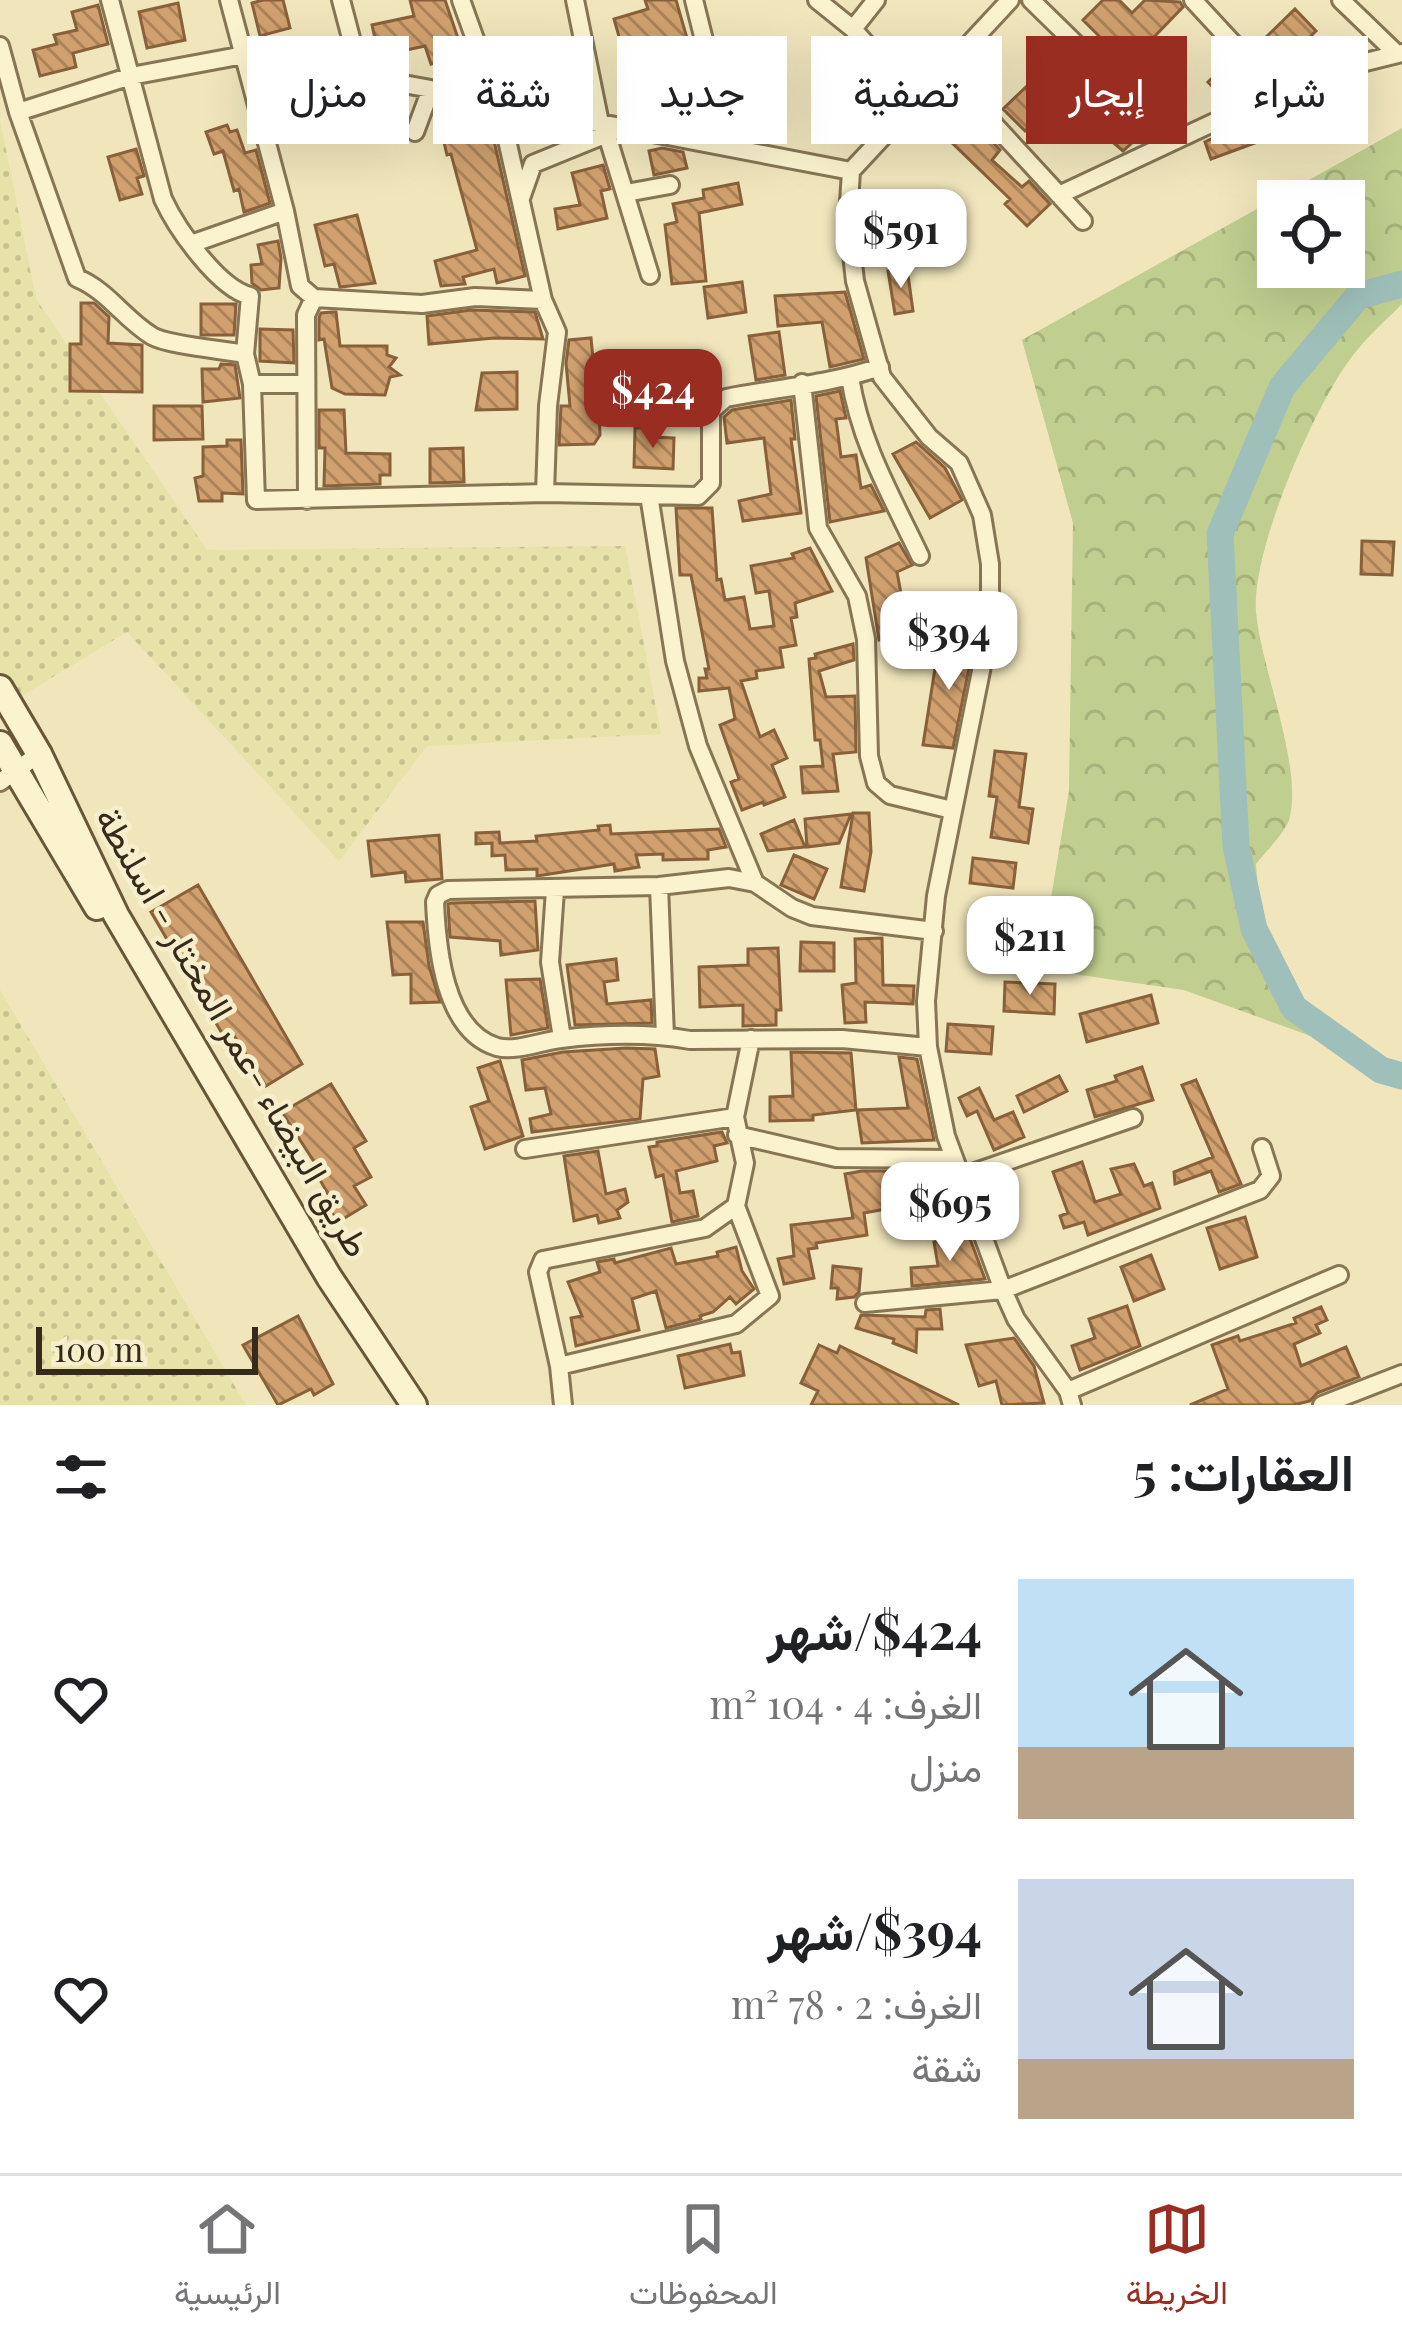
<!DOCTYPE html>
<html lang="ar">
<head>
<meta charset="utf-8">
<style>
  :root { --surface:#fff; --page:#f6f6f6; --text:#202124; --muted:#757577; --line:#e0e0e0; --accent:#992d21 }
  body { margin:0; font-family:"Playfair Display",Vazirmatn,serif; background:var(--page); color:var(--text); direction:rtl; height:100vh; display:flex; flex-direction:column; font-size:45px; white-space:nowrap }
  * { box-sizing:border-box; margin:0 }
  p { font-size:39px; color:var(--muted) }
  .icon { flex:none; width:66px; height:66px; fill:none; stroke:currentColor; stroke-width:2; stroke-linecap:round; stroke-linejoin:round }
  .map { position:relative; height:1405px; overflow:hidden; direction:ltr }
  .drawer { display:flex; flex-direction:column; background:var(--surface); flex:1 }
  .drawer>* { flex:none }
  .top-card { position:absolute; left:36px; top:36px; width:1332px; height:108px; direction:rtl; display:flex; gap:24px }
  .fabs { position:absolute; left:1257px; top:180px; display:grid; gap:24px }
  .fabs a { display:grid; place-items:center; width:108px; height:108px; border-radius:0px; background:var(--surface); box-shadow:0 12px 48px #0002; font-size:60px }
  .scale { position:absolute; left:36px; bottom:30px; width:222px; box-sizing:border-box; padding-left:12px; border:6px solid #362a1a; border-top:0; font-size:33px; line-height:42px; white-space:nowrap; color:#362a1a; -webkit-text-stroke:9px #f7efcb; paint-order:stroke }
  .price { position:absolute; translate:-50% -102px; padding:0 27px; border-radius:24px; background:#fff; color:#222; font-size:39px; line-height:78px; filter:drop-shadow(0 3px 6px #0008) }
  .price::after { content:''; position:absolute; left:50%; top:72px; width:36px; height:27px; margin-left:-18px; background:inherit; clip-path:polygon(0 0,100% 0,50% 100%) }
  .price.current { background:var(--accent); color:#fff }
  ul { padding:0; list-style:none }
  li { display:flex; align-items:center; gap:36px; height:300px; padding:0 48px }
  li span { display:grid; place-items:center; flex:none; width:336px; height:240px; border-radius:0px; color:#555 }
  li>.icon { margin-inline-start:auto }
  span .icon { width:144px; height:144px; fill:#fffc; stroke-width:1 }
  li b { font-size:51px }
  h2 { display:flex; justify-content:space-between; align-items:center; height:144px; padding:0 48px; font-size:51px }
  .tag { padding:0 42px; border-radius:0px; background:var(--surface); box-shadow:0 12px 48px #0002; font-size:42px; line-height:108px }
  .tag.current { background:var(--accent); color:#fff }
  .tabs { display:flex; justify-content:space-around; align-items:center; height:168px; border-top:3px solid var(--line); background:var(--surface); font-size:33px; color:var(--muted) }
  .tabs a { display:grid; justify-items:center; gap:6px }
  .tabs .current { color:var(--accent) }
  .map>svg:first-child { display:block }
  .farmland { fill:url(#farmland-dots) }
  .forest { fill:url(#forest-crowns); fill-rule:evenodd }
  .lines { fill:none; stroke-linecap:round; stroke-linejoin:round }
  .river { stroke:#9fc0ba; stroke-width:27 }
  .building { fill:url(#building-back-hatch); stroke:#886039; stroke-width:3 }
  .street-casing { stroke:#877554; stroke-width:22 }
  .secondary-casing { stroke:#695538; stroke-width:30 }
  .street { stroke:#fbf2ce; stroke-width:16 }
  .secondary { stroke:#fbf2ce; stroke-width:24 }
  .labels { text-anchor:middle; stroke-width:9; stroke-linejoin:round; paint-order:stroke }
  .street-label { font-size:36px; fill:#362a1a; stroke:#f7efcb }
</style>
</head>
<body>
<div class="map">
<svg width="1402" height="1405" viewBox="0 0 1402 1405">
  <defs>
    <pattern id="farmland-dots" width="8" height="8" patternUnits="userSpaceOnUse" patternTransform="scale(3)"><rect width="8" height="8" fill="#e6e2a8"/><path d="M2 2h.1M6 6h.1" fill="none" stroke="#c6c290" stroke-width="1.8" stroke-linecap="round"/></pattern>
    <pattern id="forest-crowns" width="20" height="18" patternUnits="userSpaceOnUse" patternTransform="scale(3)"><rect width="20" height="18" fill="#c0ce8f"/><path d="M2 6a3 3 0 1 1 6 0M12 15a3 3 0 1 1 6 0" fill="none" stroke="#a6b17b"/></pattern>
    <pattern id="building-back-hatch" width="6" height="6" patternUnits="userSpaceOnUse" patternTransform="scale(3)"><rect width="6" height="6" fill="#d0a16e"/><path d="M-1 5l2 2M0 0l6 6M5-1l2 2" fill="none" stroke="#aa835a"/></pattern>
  </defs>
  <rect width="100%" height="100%" fill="#f0e5bb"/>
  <path class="farmland" d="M 0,120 L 36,299 L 207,550 L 625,546 L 661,734 L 427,746 L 339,861 L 127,632 L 0,709 Z
    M 0,990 L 246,1405 L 0,1405 Z"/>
  <path class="forest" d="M 1402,128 L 1402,304 C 1383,323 1361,342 1346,365 C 1311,415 1251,552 1256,612 C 1261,669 1304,769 1289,820 C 1284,834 1266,851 1256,864 L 1260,916 L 1279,965 L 1330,1043 L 1184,990 L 1039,969 L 1069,791 L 1073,523 L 1022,340 ZM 1278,201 L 1344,201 L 1344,267 L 1278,267 Z"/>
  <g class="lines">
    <path class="river" d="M 1402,284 L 1358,296 L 1282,387 L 1220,534 L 1236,846 L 1254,929 L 1294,1008 L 1381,1070 L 1402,1076"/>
  </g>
  <path class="building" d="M 263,0 L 283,0 L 290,28 L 260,36 L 252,3 Z
    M 410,0 L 445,0 L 463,53 L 431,64 L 425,46 L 379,56 L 372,25 L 414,16 Z
    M 645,0 L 676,0 L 705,101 L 668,111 L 647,44 L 623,51 L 614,19 L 648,9 Z
    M 1103,0 L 1119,0 L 1132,13 L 1145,0 L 1180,2 L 1183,7 L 1154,37 L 1175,57 L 1153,81 L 1130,59 L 1126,63 L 1083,20 Z
    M 178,3 L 185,40 L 147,48 L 139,12 Z
    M 98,5 L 108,44 L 73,53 L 76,67 L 40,76 L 33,50 L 57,44 L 54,35 L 77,30 L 72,12 Z
    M 1295,9 L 1316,31 L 1284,62 L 1263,40 Z
    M 1231,60 L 1250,81 L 1227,102 L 1208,82 Z
    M 1069,65 L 1088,86 L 1071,102 L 1063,94 L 1025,131 L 1003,109 L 1031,82 L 1041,92 Z
    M 756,74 L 758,81 L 773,77 L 777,94 L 763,98 L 767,108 L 741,116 L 731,82 Z
    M 1298,104 L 1306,128 L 1288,135 L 1285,127 L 1253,140 L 1255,143 L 1211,159 L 1205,142 L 1268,111 L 1274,109 L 1275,113 Z
    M 1121,106 L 1146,130 L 1123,151 L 1100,131 Z
    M 961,107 L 1000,150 L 992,160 L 1022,187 L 1029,181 L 1050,204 L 1027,226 L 1005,204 L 1010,199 L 948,139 L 965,122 L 955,113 Z
    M 443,112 L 489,119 L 525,276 L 497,283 L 494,269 L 463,277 L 465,284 L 441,286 L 435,261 L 477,250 L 451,154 L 447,155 L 438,117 Z
    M 227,125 L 230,132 L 237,130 L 245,153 L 256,150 L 270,203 L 244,212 L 239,189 L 234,191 L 223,151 L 214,154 L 206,132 Z
    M 662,148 L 683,152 L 687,168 L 654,175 L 649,151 Z
    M 136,149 L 144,176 L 137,178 L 142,194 L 120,200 L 108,157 Z
    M 603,165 L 610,189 L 601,191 L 607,218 L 558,229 L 555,209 L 580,205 L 572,173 Z
    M 738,183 L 742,204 L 699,213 L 706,281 L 672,284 L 665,225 L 677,222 L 673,204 L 704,198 L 703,190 Z
    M 357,215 L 375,283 L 340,287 L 334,264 L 325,266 L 315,225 Z
    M 278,241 L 281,258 L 279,288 L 261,290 L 252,283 L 251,265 L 262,264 L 258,245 Z
    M 907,268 L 913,311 L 895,314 L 888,271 Z
    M 742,282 L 746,312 L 708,318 L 704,287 Z
    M 845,292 L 864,359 L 830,367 L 822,322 L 778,326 L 775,296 Z
    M 81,303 L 94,303 L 109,317 L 108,343 L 142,345 L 142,392 L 70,391 L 70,344 L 81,344 Z
    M 201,304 L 236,304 L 234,335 L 201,335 Z
    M 471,310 L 535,312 L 543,339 L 494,338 L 429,344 L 427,316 Z
    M 332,312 L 336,312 L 340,346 L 387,346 L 387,355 L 396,358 L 389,367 L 400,375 L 390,377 L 385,395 L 345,394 L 332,388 L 324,339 L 319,340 L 319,318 L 321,313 Z
    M 260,329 L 293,330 L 294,363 L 260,361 Z
    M 779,332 L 785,375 L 756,380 L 749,336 Z
    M 591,338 L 596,390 L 616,389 L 616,409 L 599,410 L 600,435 L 594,444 L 559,445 L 561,406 L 570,406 L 566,363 L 569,340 Z
    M 221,364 L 235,365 L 240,398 L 203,402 L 202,369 L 219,369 Z
    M 517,372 L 517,409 L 476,410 L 482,373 Z
    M 840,391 L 846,418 L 836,419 L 841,457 L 856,455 L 861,488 L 871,485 L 884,511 L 830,522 L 816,396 Z
    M 791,400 L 795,439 L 791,439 L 801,513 L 743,521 L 739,501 L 771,494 L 764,438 L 727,443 L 724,417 L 732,410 Z
    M 154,406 L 202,406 L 203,439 L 154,440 Z
    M 319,410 L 344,410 L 346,453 L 390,454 L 390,475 L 380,475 L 380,484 L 324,486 L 325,448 L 319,448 Z
    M 635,428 L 650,428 L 650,437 L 674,438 L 673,469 L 634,467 Z
    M 227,440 L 241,440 L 243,494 L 222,493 L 222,501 L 199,501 L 195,478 L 203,476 L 203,447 L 227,446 Z
    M 916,442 L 945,468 L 962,500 L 930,518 L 893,454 Z
    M 463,448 L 464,482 L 430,483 L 430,449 Z
    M 676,508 L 712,508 L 717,580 L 721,579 L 725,600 L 744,597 L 750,629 L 774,626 L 769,591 L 756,593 L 751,566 L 794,558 L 792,554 L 810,548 L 832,591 L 795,603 L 797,617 L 791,618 L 796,645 L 780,648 L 783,667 L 756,671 L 757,678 L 741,681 L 760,737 L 774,730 L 787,758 L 772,765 L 785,797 L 764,805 L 763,802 L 742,810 L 731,782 L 739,779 L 720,725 L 735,719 L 729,688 L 699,691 L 699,678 L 707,678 L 705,669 L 709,669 L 691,575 L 680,575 Z
    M 1362,541 L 1394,542 L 1392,575 L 1361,574 Z
    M 899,543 L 912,565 L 897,572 L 903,604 L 894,606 L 900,636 L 879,640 L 866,558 Z
    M 956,629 L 976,633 L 953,748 L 923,745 L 936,662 L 950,664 Z
    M 853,644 L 854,660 L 819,671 L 826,697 L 855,696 L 856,752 L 833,754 L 838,791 L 803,793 L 801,767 L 823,766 L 820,740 L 815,740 L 809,659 L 816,658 L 815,654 Z
    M 995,751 L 1026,754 L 1019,807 L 1033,809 L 1028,843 L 991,837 L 997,797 L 989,796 Z
    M 853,813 L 869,813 L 871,852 L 864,891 L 841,887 Z
    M 851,814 L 839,843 L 807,847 L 805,819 Z
    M 794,820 L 805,847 L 768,851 L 761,834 Z
    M 610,825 L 611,834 L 719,829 L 726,847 L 708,850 L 708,859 L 663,860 L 663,854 L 636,855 L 639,867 L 615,871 L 614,864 L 537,876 L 537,869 L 506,870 L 505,855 L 492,856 L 492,843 L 476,844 L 476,833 L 499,832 L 500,843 L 537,841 L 536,836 L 599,830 L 598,826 Z
    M 439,835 L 442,879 L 406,882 L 405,872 L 372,876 L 368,841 Z
    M 794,855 L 827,869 L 814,899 L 781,885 Z
    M 973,858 L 1016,863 L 1013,888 L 970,883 Z
    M 198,885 L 302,1064 L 266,1086 L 231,1031 L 223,1035 L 151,912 Z
    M 535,901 L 538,950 L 501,955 L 500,941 L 450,937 L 448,904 L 451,903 Z
    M 387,922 L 423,922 L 429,966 L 440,1002 L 411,1003 L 411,974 L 393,975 Z
    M 882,938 L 883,985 L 914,986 L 913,1004 L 865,1002 L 866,1022 L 845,1023 L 842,985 L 856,983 L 855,939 Z
    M 801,942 L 834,943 L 834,971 L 800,971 Z
    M 778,948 L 781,1010 L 776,1010 L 776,1025 L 743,1026 L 743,1005 L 700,1007 L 699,967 L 748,965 L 748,949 Z
    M 616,959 L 618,980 L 604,982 L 607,1004 L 651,1000 L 652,1023 L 575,1025 L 567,965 Z
    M 540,979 L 548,1028 L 511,1035 L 506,980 Z
    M 1005,982 L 1055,984 L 1054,1014 L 1004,1011 Z
    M 1151,995 L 1158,1023 L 1087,1042 L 1080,1014 Z
    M 948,1024 L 993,1027 L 991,1054 L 946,1051 Z
    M 626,1048 L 655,1049 L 659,1076 L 643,1079 L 640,1119 L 532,1132 L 530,1119 L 551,1114 L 545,1088 L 526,1090 L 522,1060 L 563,1052 Z
    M 791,1052 L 851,1053 L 856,1110 L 813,1115 L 813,1120 L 770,1121 L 770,1097 L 793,1096 Z
    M 899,1057 L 917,1059 L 934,1140 L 862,1143 L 857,1110 L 908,1108 Z
    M 500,1061 L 523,1136 L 485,1149 L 471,1107 L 489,1101 L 478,1068 Z
    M 1142,1067 L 1153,1100 L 1095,1117 L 1087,1090 L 1117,1081 L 1115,1076 Z
    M 1059,1076 L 1067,1091 L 1024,1112 L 1017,1096 Z
    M 1196,1080 L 1241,1184 L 1219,1192 L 1211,1171 L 1175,1184 L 1174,1172 L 1213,1157 L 1182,1085 Z
    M 331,1084 L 366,1141 L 354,1148 L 371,1177 L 354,1186 L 366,1205 L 338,1222 L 327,1205 L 332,1201 L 316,1173 L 320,1171 L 282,1112 Z
    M 979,1088 L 994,1120 L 1013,1112 L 1024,1137 L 994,1150 L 977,1111 L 967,1116 L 959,1098 Z
    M 722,1132 L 727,1143 L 714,1146 L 717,1161 L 676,1171 L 680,1193 L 693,1191 L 698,1216 L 672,1222 L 663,1175 L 656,1177 L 649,1147 L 657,1146 L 657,1142 Z
    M 598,1151 L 606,1194 L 625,1189 L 628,1202 L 617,1210 L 620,1218 L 599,1223 L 597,1215 L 574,1221 L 564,1156 Z
    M 1082,1162 L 1095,1202 L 1121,1194 L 1111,1169 L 1134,1164 L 1144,1186 L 1152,1183 L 1160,1208 L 1088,1235 L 1084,1222 L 1064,1228 L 1060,1216 L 1068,1213 L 1053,1172 Z
    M 862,1171 L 907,1171 L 913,1204 L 864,1213 L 867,1235 L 816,1243 L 817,1248 L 808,1249 L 814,1278 L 784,1284 L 778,1259 L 794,1256 L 791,1225 L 853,1218 L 845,1174 Z
    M 1245,1217 L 1257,1257 L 1220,1269 L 1207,1228 Z
    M 969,1236 L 985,1279 L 912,1286 L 911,1268 L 938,1266 L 934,1242 Z
    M 736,1247 L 742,1271 L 754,1289 L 736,1304 L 730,1297 L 713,1312 L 700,1316 L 701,1319 L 666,1328 L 656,1291 L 632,1299 L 639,1330 L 576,1346 L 571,1318 L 582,1316 L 568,1282 L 600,1272 L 597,1262 L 614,1259 L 615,1263 L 671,1248 L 676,1264 L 718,1256 L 717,1252 Z
    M 1151,1255 L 1164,1289 L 1134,1301 L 1121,1267 Z
    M 833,1266 L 861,1269 L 859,1292 L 854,1297 L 837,1299 L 838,1288 L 831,1288 Z
    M 1127,1306 L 1140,1346 L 1080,1370 L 1072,1346 L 1095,1338 L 1089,1319 Z
    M 1321,1307 L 1327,1320 L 1316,1325 L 1320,1333 L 1294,1344 L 1301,1366 L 1346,1347 L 1359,1377 L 1317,1393 L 1310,1401 L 1293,1405 L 1190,1405 L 1228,1389 L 1212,1345 L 1238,1336 L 1240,1341 L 1296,1323 L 1294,1318 Z
    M 940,1309 L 942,1329 L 917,1329 L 916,1352 L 893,1343 L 894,1339 L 856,1328 L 861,1315 L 925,1317 L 926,1310 Z
    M 298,1316 L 333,1384 L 314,1395 L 311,1389 L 278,1405 L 243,1345 Z
    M 1014,1338 L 1034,1366 L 1044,1403 L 1002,1405 L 996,1381 L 979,1386 L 966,1345 Z
    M 730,1344 L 732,1353 L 740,1352 L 744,1375 L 685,1388 L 678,1356 Z
    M 819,1345 L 837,1353 L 840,1346 L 959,1405 L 811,1405 L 818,1391 L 801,1383 Z"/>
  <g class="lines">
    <defs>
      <path id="street" d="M 110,0 L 163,199 C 177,229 218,288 250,296 L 245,354 L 252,384 L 256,500 L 545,493 L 698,496 L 711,483 L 711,411 L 726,398 C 777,388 831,384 880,367
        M 229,0 L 285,211 L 300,286 L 314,298 L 306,315 L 307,500
        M 341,0 L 361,76
        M 461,0 L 500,109 L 543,300 L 557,332 L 548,406 L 545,493
        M 575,0 L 600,123
        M 694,0 L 731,148
        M 817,0 L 853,29 L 916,100
        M 1010,0 L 851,171 L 848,219 L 855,281 L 882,377 L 929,437 L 959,463 L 982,515 L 990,564 L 990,626 L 936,896 L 926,1001 L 928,1047 L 946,1136 L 1003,1290 L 1016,1319 L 1068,1391 L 1072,1405
        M 1031,0 L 1173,139
        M 1193,0 L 1278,92
        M 1341,0 L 1397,54
        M 853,29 L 876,0
        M 0,46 L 18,112 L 77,278 C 108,291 123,318 152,336 C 167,345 224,350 245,354
        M 944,70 L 1083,221
        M 18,112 L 131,76 L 244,55 L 431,89 L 500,109 L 600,123 L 851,171
        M 415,132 L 431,89
        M 607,135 L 650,275
        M 626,193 L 670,185
        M 1059,195 L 1317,74 L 1402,53
        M 521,198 L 533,164 L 614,131
        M 191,244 L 285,211
        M 314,298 L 422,304 L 475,297 L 543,300
        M 850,377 C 860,443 892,497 920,556
        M 802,383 L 818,528 L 857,596 L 866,639 L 869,756 L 876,783 L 890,795 L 952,810
        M 252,384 L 306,384
        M 649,495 L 675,661 L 698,746 L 755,883
        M 0,782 L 39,754
        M 659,886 L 665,1036
        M 555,890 L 550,962 L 562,1038
        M 928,1047 L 842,1039 L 690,1040 C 649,1033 602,1034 561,1039 C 542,1041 516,1052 497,1047 C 444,1031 437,948 435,902 L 438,895 L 448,890 L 659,886 L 729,878 L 755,883 L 792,908 L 812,916 L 934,931
        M 737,1135 L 836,1158 L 954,1159
        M 525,1149 L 735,1117
        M 961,1177 L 1133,1118
        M 865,1303 L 1003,1290 L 1260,1190 L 1271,1176 L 1262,1148
        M 559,1366 L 736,1324 L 770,1296 L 736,1206 L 745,1163 L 735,1117 L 751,1039
        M 1068,1391 L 1339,1275
        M 563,1405 L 559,1366 L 538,1272 L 543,1260 L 705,1228 L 736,1206
        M 1322,1405 L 1402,1374"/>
      <path id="secondary" d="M 0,688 L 39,754 L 116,915 L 329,1277 L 414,1405
        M 0,744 L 97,907"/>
    </defs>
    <use href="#street" class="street-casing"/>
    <use href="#secondary" class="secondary-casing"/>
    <use href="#street" class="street"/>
    <use href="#secondary" class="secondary"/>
  </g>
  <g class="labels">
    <g class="street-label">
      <text transform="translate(233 1032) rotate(60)" y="13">طريق البيضاء -عمر المختار - اسلنطة</text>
    </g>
  </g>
</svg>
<div class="fabs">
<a><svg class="icon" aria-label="locate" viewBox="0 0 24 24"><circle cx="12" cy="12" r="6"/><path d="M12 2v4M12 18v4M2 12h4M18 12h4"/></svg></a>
</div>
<div class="scale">100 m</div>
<b class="price" style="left:901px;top:291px">$591</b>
<b class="price current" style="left:653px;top:451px">$424</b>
<b class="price" style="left:949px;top:693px">$394</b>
<b class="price" style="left:1030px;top:998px">$211</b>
<b class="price" style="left:950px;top:1264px">$695</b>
<div class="top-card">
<a class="tag">شراء</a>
<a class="tag current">إيجار</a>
<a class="tag">تصفية</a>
<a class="tag">جديد</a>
<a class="tag">شقة</a>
<a class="tag">منزل</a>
</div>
</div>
<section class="drawer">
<h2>العقارات: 5<svg class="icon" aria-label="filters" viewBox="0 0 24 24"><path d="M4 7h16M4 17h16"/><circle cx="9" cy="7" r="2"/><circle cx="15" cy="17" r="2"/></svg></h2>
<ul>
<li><span style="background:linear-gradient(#bfe0f5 70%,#b9a48a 0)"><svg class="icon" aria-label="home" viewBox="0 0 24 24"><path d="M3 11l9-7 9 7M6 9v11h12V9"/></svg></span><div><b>$424/شهر</b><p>الغرف: 4 · 104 m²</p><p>منزل</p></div><svg class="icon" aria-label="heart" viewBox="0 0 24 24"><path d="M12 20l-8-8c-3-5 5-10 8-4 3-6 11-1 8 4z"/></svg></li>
<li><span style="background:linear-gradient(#c9d6e8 75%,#b9a48a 0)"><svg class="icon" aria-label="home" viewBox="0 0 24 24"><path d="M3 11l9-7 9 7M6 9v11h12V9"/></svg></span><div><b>$394/شهر</b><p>الغرف: 2 · 78 m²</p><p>شقة</p></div><svg class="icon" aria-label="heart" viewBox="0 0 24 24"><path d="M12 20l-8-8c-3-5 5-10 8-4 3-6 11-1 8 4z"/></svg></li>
</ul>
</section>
<nav class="tabs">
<a class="current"><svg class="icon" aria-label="map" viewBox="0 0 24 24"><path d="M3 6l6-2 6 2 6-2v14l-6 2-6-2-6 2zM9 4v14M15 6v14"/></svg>الخريطة</a>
<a><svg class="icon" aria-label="saved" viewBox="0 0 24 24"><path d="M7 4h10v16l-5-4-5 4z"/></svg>المحفوظات</a>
<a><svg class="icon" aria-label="home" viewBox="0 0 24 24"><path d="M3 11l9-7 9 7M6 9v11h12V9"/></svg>الرئيسية</a>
</nav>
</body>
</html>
